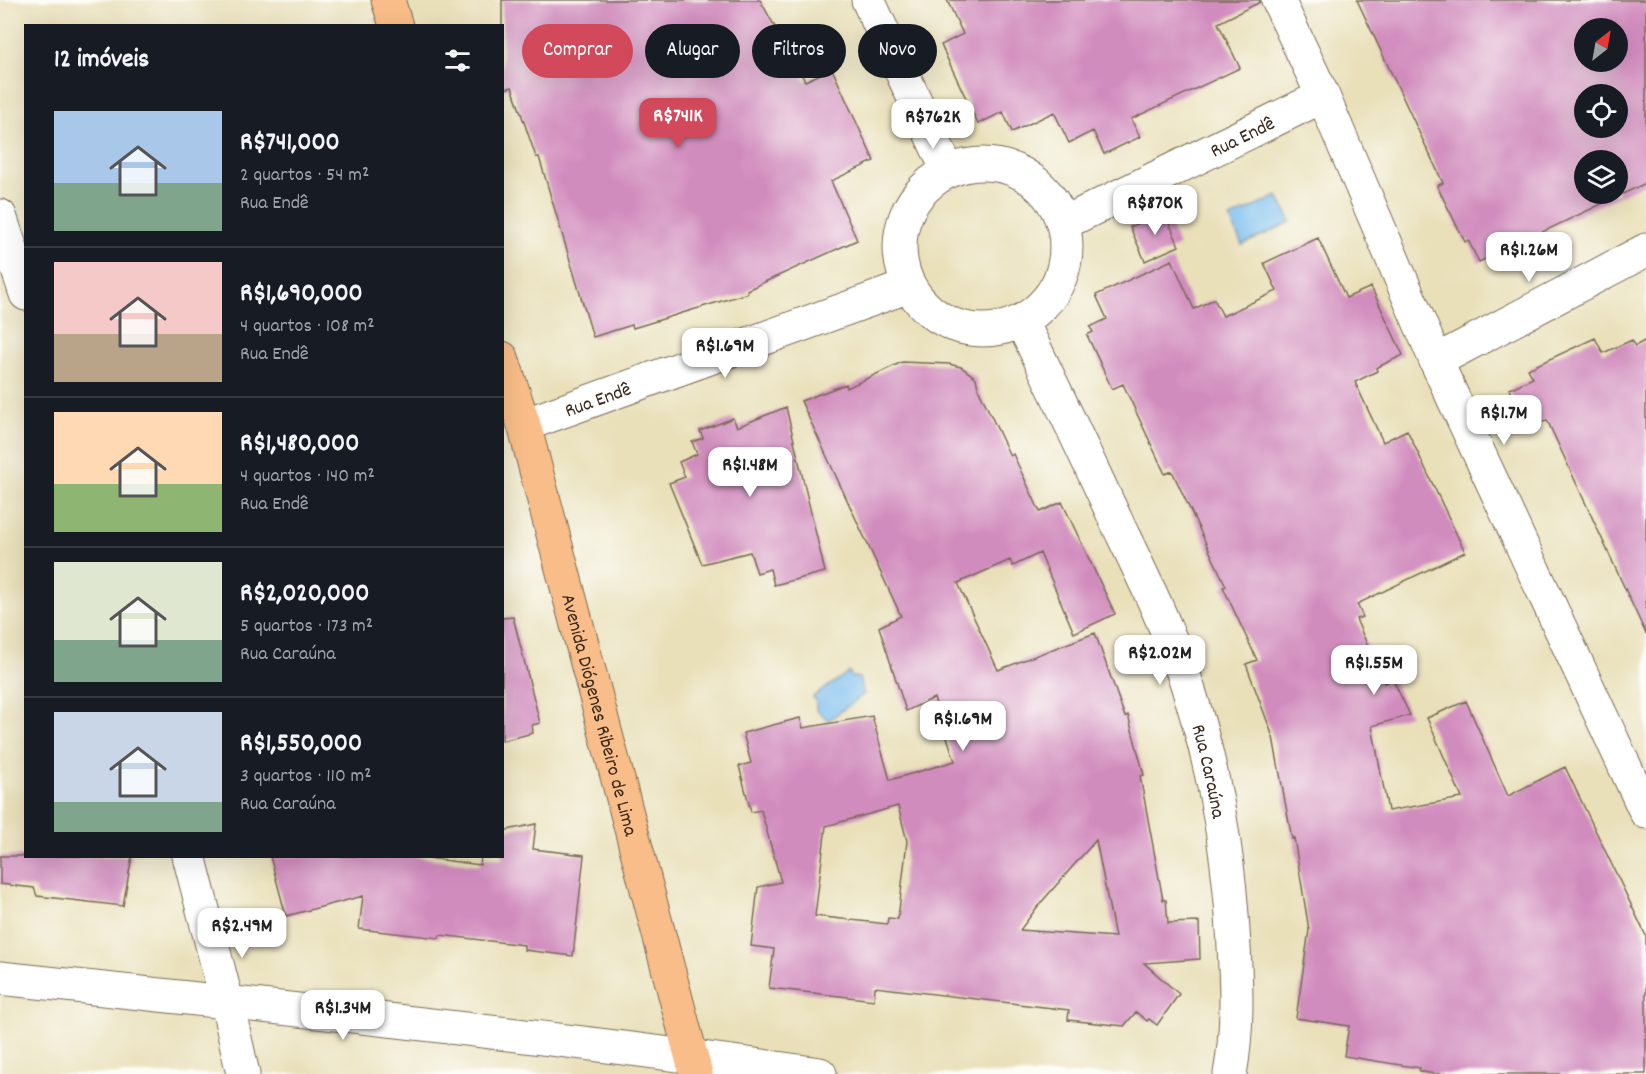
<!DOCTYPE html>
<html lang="pt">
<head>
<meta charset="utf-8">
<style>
  :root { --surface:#171b24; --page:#20242c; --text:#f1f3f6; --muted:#9ea1a6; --line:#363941; --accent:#d1495b }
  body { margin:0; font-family:Dekko,sans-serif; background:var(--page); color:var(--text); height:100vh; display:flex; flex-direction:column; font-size:22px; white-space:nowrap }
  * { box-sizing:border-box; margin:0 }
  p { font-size:20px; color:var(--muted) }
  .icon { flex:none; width:33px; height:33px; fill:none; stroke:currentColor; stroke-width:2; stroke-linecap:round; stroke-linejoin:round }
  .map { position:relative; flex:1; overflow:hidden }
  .sheet { position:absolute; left:24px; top:24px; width:480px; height:834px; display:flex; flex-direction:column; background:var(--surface); border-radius:0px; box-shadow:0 6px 24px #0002 }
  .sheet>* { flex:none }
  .banner { position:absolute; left:522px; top:24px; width:570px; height:54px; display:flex; gap:12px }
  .needle { width:39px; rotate:31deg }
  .fabs { position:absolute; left:1574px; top:18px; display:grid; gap:12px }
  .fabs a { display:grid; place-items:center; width:54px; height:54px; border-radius:50%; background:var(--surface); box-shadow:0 6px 24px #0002; font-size:30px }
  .price { position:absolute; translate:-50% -51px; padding:0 14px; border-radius:12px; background:#fff; color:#222; font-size:20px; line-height:39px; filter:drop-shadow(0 2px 3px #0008) }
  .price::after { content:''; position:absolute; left:50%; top:36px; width:18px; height:14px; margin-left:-9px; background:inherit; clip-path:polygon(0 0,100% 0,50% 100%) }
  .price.selected { background:var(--accent); color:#fff }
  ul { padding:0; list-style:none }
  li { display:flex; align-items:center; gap:18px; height:150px; padding:0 30px }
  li+li { border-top:2px solid var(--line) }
  li span { display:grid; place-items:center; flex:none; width:168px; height:120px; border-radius:0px; color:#555 }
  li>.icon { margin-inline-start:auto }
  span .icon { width:72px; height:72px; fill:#fffc; stroke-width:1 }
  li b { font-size:26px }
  h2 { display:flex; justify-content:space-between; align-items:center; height:72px; padding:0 30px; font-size:26px }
  .pill { padding:0 21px; border-radius:27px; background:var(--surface); box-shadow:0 6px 24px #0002; font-size:21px; line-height:54px }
  .pill.selected { background:var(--accent); color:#fff }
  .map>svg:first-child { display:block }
  .water { fill:#79bdef; stroke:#5a7486; stroke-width:1.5 }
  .building { fill:#d18cbe; fill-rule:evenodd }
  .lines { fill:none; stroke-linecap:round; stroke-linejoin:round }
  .minor-casing { stroke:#786a55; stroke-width:35 }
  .major-casing { stroke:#786a55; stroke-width:35 }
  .minor { stroke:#fff; stroke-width:33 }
  .major { stroke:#f8bd88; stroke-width:33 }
  .labels { text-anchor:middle; stroke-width:5; stroke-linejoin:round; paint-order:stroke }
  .street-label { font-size:20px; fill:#3b2a1e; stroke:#fdfcf7 }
</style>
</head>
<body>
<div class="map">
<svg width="1646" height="1074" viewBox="0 0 1646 1074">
  <rect width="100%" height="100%" fill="#fdfcf7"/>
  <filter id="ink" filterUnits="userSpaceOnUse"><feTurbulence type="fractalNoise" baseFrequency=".0167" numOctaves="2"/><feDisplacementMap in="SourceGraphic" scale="12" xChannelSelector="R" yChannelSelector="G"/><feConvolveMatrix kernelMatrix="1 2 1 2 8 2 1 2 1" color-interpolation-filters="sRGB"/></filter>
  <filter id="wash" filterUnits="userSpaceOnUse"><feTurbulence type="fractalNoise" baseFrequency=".008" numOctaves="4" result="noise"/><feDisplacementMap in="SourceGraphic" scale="24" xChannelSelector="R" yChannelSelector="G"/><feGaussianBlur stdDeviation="1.35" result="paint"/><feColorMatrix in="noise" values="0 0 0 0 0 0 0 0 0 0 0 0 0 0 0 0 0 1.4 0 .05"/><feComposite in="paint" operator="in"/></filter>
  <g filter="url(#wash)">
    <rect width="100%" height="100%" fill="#e9e0ba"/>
    <path class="water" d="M 1278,196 L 1291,222 L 1242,245 L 1230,218 Z
      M 849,672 L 852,677 L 859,678 L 864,694 L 829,720 L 816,710 L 816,701 L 813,697 Z"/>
    <g id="blocks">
      <path class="building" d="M 502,0 L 760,0 L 805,81 L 832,69 L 874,161 L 831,181 L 857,240 L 747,290 L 748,293 L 633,328 L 632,325 L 593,337 L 539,157 L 536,157 L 512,87 L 502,90 Z
        M 947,0 L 1260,0 L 1260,2 L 1218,23 L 1240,68 L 1131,119 L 1140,137 L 1104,154 L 1093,131 L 1069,143 L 1054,112 L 1012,132 L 1003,112 L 978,124 L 941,45 L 963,34 Z
        M 1357,0 L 1646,0 L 1646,183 L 1479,262 L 1468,240 L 1465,242 L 1437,186 L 1443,183 ZM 1584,28 L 1617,28 L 1617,62 L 1584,62 ZM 1584,94 L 1617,94 L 1617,128 L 1584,128 ZM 1584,160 L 1617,160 L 1617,194 L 1584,194 Z
        M 1164,211 L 1179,246 L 1145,261 L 1130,227 Z
        M 1318,238 L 1346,298 L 1371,287 L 1403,355 L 1376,368 L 1377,371 L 1355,382 L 1383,442 L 1407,430 L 1465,552 L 1357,604 L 1363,617 L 1356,619 L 1384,683 L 1393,680 L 1410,715 L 1372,726 L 1388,811 L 1462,798 L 1427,718 L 1466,701 L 1508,796 L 1565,767 L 1646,936 L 1646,1074 L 1434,1074 L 1419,1071 L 1420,1068 L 1344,1056 L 1349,1026 L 1296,1018 L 1309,930 L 1294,838 L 1292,839 L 1273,737 L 1246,664 L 1257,660 L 1223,587 L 1226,586 L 1172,471 L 1165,474 L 1123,384 L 1112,389 L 1087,335 L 1093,332 L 1090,327 L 1107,319 L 1096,295 L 1172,260 L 1194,309 L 1214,299 L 1223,316 L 1277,291 L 1264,263 Z
        M 1595,338 L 1603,353 L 1632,340 L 1635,346 L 1646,340 L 1646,634 L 1547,420 L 1528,429 L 1509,389 L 1533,378 L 1528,369 Z
        M 902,362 L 949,364 L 961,367 L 976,378 L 978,388 L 1010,456 L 1013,454 L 1040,512 L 1062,502 L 1115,614 L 1074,633 L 1040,553 L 1013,566 L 1010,560 L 958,583 L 998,670 L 1095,633 L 1125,717 L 1128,715 L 1144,775 L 1140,776 L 1163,900 L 1166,900 L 1168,923 L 1199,922 L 1200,959 L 1144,963 L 1179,994 L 1157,1025 L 1149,1019 L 1147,1021 L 1136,1012 L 1124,1026 L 1068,1020 L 1069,1010 L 875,987 L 874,1000 L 769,988 L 774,949 L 751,946 L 758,887 L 781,882 L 761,810 L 751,812 L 739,766 L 751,763 L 743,733 L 800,718 L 803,728 L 872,716 L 890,780 L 955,761 L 934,698 L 906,711 L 879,627 L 901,616 L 801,401 L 846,384 L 847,388 ZM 898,806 L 907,841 L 898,919 L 888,918 L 887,924 L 815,916 L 826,826 ZM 1096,840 L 1115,937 L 1020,930 L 1038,906 Z
        M 786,407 L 825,572 L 774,585 L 770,569 L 757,573 L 750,552 L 702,564 L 669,483 L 685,477 L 679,462 L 697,454 L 692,442 L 703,438 L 700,431 L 733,418 L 737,427 Z
        M 513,617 L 540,723 L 532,725 L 533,733 L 502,741 L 502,618 Z
        M 536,824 L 533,849 L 584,855 L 573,956 L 524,950 L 524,945 L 440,935 L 439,938 L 359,929 L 363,896 L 286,916 L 270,856 L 412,856 L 480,865 L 481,857 L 502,859 L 502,831 Z
        M 0,856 L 132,856 L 123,906 L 37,896 L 34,888 L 0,884 Z"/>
    </g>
  </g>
  <g filter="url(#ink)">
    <use href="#blocks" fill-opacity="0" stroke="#786a55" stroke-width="1.5"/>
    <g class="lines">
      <defs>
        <g id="minor">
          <path d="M 868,0 L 948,171"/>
          <path d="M 1278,0 L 1323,96 L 1436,361 L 1646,812"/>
          <circle cx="983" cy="247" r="83"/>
          <path d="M 0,216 L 26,294"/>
          <path id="s1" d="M 1064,223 L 1323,96"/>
          <path id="s2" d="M 1022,322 C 1055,390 1087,458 1119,527 C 1143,577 1168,628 1186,681 C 1212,761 1228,845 1233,930 C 1236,979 1239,1025 1230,1074"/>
          <path d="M 1436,361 L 1646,250"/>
          <path id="s3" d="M 524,425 L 909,286"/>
          <path d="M 189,856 L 227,1002 L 243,1074"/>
          <path d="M 0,978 C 274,1007 548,1036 820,1074"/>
        </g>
        <g id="major">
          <path d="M 388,0 L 396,26"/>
          <path id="s4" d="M 502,358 L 524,425 L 696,1074"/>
        </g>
      </defs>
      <use href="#minor" class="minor-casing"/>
      <use href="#major" class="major-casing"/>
      <use href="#minor" class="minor"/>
      <use href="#major" class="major"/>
    </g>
  </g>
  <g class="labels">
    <g class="street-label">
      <text dy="7" stroke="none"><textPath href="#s1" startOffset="198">Rua Endê</textPath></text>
      <text dy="7" stroke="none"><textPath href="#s3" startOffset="78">Rua Endê</textPath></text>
      <text dy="7" stroke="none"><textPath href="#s4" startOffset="370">Avenida Diógenes Ribeiro de Lima</textPath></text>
      <text dy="7" stroke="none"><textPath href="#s2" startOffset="488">Rua Caraúna</textPath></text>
    </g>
  </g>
</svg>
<div class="fabs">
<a><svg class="needle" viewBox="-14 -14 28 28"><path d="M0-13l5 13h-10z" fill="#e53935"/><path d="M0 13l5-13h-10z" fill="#9ea1a6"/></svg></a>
<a><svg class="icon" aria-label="locate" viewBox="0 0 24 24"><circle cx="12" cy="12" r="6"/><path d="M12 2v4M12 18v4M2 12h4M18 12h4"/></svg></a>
<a><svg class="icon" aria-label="layers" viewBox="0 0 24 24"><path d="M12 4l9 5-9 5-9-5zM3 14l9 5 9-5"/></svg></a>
</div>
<b class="price selected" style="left:678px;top:149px">R$741K</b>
<b class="price" style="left:933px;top:150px">R$762K</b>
<b class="price" style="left:1155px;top:236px">R$870K</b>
<b class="price" style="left:1529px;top:283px">R$1.26M</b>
<b class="price" style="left:725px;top:379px">R$1.69M</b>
<b class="price" style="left:1504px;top:446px">R$1.7M</b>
<b class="price" style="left:750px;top:498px">R$1.48M</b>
<b class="price" style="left:1160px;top:686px">R$2.02M</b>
<b class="price" style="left:1374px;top:696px">R$1.55M</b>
<b class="price" style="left:963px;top:752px">R$1.69M</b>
<b class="price" style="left:242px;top:959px">R$2.49M</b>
<b class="price" style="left:343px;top:1041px">R$1.34M</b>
<div class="banner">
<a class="pill selected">Comprar</a>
<a class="pill">Alugar</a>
<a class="pill">Filtros</a>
<a class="pill">Novo</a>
</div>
<section class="sheet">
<h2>12 imóveis<svg class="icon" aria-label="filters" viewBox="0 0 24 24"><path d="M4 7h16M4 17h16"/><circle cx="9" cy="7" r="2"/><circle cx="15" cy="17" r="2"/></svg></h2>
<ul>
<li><span style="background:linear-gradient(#a9c7e8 60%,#7fa58c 0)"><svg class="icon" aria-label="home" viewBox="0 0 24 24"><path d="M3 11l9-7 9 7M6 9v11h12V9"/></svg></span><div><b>R$741,000</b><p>2 quartos · 54 m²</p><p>Rua Endê</p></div></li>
<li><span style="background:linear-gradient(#f6c9c9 60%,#b9a48a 0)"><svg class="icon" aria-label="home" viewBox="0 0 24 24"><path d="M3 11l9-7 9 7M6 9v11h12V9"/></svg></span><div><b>R$1,690,000</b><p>4 quartos · 108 m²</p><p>Rua Endê</p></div></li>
<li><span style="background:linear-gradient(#ffd9b3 60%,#8fb573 0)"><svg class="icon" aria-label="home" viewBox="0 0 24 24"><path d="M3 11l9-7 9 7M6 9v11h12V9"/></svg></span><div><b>R$1,480,000</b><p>4 quartos · 140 m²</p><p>Rua Endê</p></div></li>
<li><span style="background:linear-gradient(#dfe7d0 65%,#7fa58c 0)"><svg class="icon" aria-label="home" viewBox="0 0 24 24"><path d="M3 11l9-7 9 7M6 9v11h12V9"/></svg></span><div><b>R$2,020,000</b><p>5 quartos · 173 m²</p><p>Rua Caraúna</p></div></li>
<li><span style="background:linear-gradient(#c9d6e8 75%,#7fa58c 0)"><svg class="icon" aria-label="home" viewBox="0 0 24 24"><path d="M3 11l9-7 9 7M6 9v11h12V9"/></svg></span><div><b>R$1,550,000</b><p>3 quartos · 110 m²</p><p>Rua Caraúna</p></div></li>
</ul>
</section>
</div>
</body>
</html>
